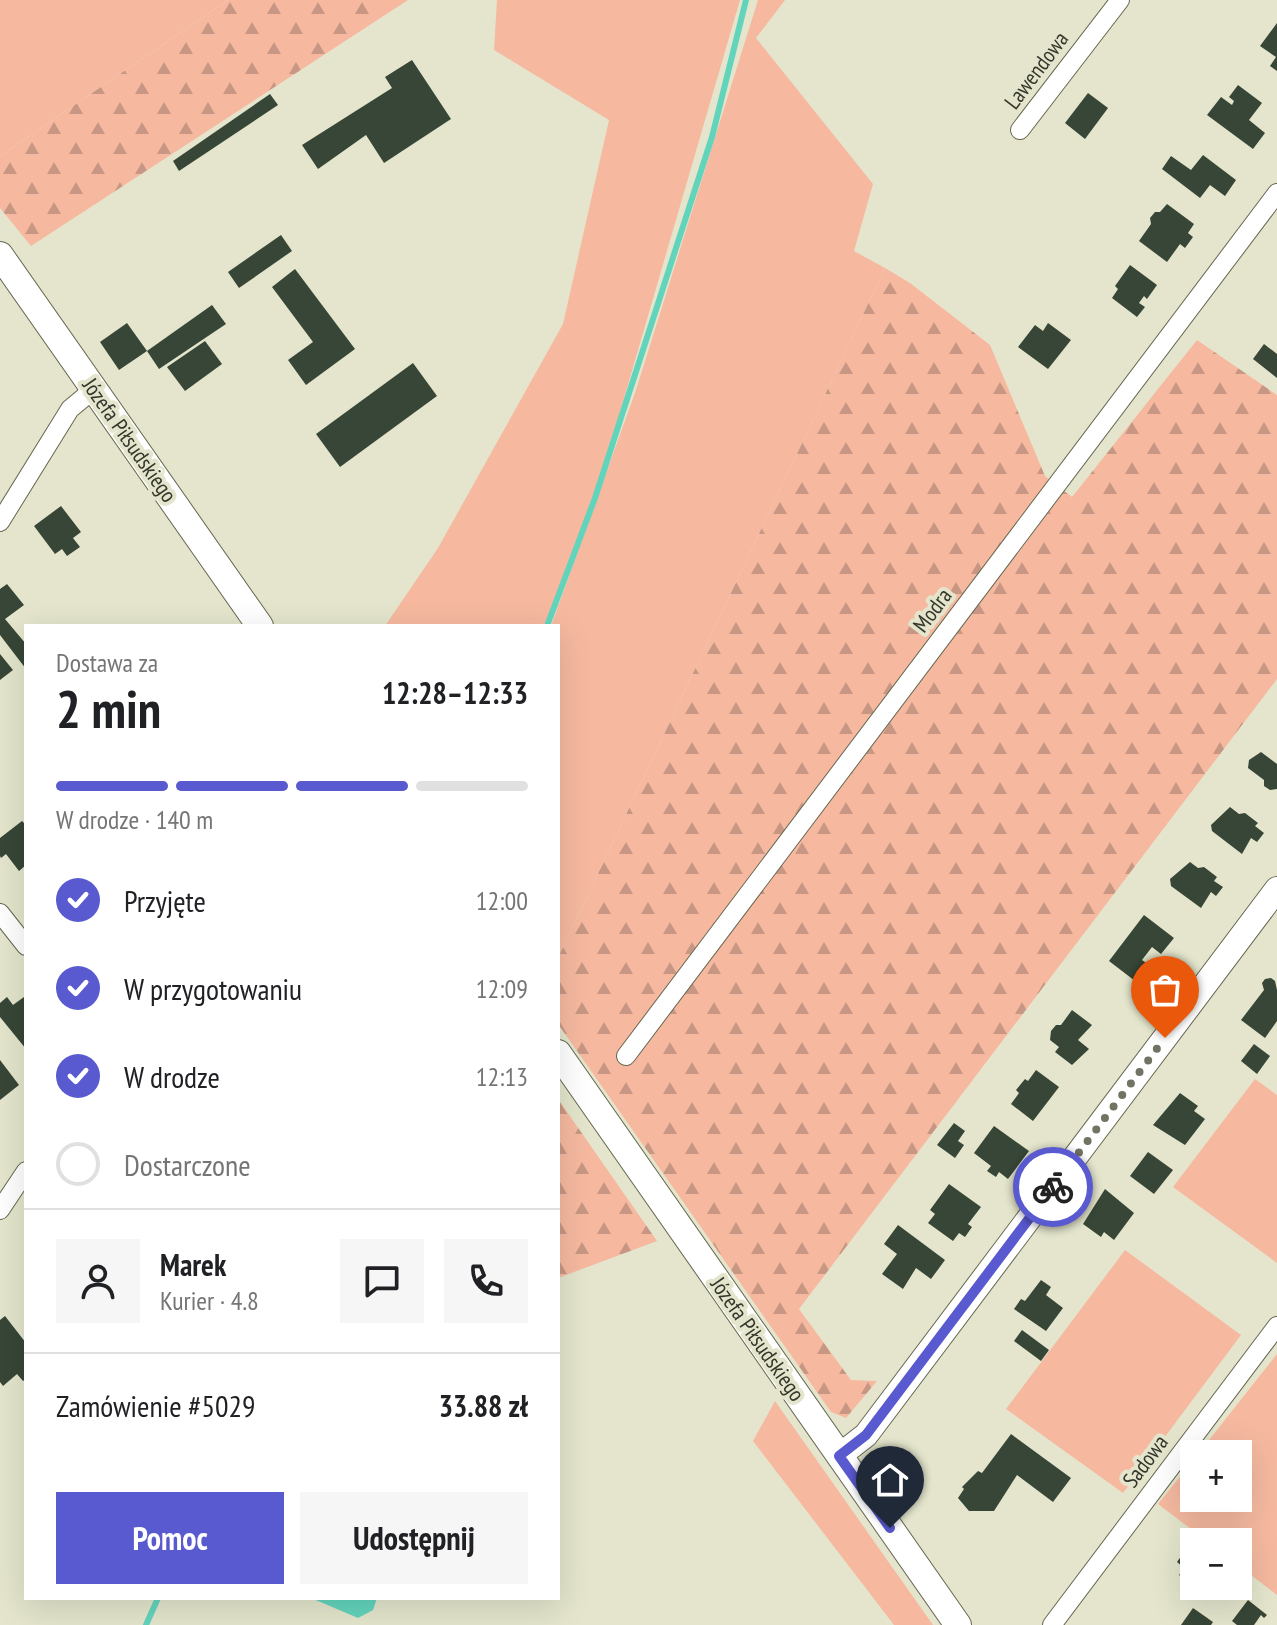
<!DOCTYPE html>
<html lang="pl">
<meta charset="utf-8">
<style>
:root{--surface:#fff;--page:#f6f6f6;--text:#202124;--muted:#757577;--line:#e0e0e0;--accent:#5959d0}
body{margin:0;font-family:"PT Sans Narrow",sans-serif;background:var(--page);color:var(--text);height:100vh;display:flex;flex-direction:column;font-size:30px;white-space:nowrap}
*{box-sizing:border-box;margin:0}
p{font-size:26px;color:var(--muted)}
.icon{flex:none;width:44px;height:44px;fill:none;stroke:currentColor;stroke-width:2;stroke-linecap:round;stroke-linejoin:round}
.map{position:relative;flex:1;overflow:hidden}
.drawer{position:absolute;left:24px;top:624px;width:536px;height:976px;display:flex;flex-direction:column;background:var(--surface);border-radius:0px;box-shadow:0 8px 32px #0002}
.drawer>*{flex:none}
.tools{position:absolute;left:1180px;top:1440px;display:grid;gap:16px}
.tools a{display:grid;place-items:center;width:72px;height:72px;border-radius:0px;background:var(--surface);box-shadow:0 8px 32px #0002;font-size:40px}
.pin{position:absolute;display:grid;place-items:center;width:68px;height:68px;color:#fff;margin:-82px -34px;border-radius:50% 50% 50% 0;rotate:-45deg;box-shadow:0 0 8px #0007}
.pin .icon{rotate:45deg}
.courier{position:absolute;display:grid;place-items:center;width:80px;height:80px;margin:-40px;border:6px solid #5959d0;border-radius:50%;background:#fff;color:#222;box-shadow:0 2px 10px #0007}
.overview em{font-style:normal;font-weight:800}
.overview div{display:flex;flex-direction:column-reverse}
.overview{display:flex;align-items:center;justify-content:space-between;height:136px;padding:0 32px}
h1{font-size:52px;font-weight:800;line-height:60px}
.bar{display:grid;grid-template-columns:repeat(4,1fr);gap:12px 8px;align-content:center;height:96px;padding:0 32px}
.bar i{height:10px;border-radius:6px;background:var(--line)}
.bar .current{background:var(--accent)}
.bar p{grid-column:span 4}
.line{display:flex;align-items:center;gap:20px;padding:0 32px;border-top:2px solid var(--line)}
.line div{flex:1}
.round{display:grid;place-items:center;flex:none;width:84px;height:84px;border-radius:0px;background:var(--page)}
ol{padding:0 32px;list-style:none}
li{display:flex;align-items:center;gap:24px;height:88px}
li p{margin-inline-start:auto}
li .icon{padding:8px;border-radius:50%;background:var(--accent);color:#fff;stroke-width:4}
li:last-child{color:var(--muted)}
li i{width:44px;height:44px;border:4px solid var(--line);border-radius:50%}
.primary-button{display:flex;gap:16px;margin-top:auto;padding:16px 32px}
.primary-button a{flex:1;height:92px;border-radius:0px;background:var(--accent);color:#fff;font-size:32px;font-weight:800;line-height:92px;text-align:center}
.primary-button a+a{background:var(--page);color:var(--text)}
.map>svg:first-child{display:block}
.grass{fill:#f6b9a0}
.forest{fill:url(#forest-firs)}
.water{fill:#63d4bc}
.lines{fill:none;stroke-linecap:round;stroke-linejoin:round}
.stream{stroke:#63d4bc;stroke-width:6}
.building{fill:#374636}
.minor-casing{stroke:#666751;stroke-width:20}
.tertiary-casing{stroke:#666751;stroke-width:26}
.secondary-casing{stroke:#666751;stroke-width:28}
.minor{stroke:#fff;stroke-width:18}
.tertiary{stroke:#fff;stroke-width:24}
.secondary{stroke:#fff;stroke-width:26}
.done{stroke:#727363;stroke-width:8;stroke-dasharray:0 14.4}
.route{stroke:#5959d0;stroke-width:10}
.labels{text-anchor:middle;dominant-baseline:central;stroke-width:8;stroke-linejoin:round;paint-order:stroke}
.street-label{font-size:22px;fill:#34352b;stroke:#e4e5cc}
</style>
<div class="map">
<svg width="1277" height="1625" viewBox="0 0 1277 1625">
<defs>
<pattern id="forest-firs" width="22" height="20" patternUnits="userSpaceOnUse" patternTransform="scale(2)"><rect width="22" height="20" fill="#f6b9a0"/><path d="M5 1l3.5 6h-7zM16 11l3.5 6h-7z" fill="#c89783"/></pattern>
</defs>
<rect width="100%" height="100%" fill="#e4e5cc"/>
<g class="grass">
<path d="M 0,0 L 228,0 L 0,156 Z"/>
<path d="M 497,0 L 740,0 L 595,498 L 544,626 L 385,626 L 438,548 L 563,324 L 609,120 L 494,50 Z"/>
<path d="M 758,0 L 785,0 L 756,38 L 873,184 L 854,251 L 885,268 L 558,958 L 558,626 L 551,626 L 636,390 Z"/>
<path d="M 1255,1079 L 1277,1095 L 1277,1263 L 1173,1187 Z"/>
<path d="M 1125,1250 L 1241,1335 L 1123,1493 L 1006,1409 Z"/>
<path d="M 1277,1354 L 1277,1595 L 1238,1565 L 1238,1542 L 1208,1542 L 1158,1504 L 1194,1459 L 1194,1498 L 1238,1498 L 1238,1454 L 1198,1454 Z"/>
<path d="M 775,1401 L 933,1625 L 894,1625 L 753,1441 Z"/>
</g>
<g class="forest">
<path d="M 228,0 L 408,0 L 31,246 L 0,208 L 0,156 Z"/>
<path d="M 885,268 L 910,283 L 990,345 L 1045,476 L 1072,497 L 1197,340 L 1277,395 L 1277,679 L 799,1309 L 851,1380 L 877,1381 L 846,1418 L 831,1412 L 558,1024 L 558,958 Z"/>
<path d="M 558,1099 L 657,1241 L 558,1278 Z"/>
</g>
<path class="water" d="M 311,1598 L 377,1598 L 373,1610 L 358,1618 Z"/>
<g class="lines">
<g class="stream">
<path d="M 547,626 L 595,498 L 712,137 L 746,0"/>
<path d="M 146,1625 L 158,1598"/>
</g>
</g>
<g class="building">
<path d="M 1277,23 L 1277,71 L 1270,66 L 1276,57 L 1260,46 Z"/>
<path d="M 412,60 L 451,119 L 384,163 L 366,135 L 318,169 L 302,145 L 392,88 L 385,77 Z"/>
<path d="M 1238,85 L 1262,103 L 1249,120 L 1265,133 L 1253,149 L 1207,115 L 1221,97 L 1232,105 L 1234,101 L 1229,97 Z"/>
<path d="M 1088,93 L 1108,108 L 1085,139 L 1065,123 Z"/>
<path d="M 270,94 L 278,105 L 179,171 L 173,161 Z"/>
<path d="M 1203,155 L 1236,180 L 1225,196 L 1210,185 L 1200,198 L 1162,169 L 1171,156 L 1191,170 Z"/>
<path d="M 1167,204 L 1194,224 L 1188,233 L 1193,237 L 1185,248 L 1180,244 L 1167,262 L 1139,241 L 1151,224 L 1150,218 L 1155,212 L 1160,212 Z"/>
<path d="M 281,235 L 292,251 L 239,288 L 228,272 Z"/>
<path d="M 1130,265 L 1157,285 L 1147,299 L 1144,296 L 1139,303 L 1145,307 L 1137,317 L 1112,298 L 1118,289 L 1115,286 Z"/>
<path d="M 295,269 L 355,349 L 306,385 L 288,360 L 313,342 L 272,287 Z"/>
<path d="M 212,305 L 226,324 L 159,369 L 147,351 Z"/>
<path d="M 127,323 L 147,351 L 119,370 L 100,342 Z"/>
<path d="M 1048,323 L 1071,340 L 1048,369 L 1018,347 L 1035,325 L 1043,331 Z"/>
<path d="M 205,341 L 222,364 L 185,391 L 167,367 Z"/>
<path d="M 1264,344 L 1277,354 L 1277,378 L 1253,359 Z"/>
<path d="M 413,363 L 437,396 L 340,467 L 316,434 Z"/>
<path d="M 61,506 L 81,532 L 73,538 L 80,547 L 67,556 L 62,549 L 55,554 L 34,526 Z"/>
<path d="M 7,584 L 24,605 L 5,619 L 26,644 L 26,669 L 0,635 L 0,589 Z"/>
<path d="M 0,654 L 13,670 L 0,680 Z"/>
<path d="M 1261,752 L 1277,764 L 1277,789 L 1270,790 L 1264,786 L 1264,780 L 1248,768 L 1249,760 Z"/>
<path d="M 1230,807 L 1239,814 L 1245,813 L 1258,823 L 1255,826 L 1264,833 L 1257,842 L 1251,838 L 1242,854 L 1212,831 L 1211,825 Z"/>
<path d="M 22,821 L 26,825 L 26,865 L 19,871 L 6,854 L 1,858 L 0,856 L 0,838 Z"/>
<path d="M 1190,862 L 1198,868 L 1204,867 L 1217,877 L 1214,881 L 1223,887 L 1216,896 L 1211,892 L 1201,908 L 1171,886 L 1170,879 Z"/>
<path d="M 1144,915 L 1174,938 L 1161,954 L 1152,947 L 1142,960 L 1152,967 L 1139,984 L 1109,961 Z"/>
<path d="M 1271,978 L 1275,981 L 1277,990 L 1277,1021 L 1265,1038 L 1241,1020 L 1264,990 L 1262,983 L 1265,979 Z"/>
<path d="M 7,997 L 13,1005 L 24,997 L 26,1000 L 26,1049 L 0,1017 L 0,1003 Z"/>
<path d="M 1072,1010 L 1092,1025 L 1078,1040 L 1089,1049 L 1072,1065 L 1055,1052 L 1059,1047 L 1050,1040 L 1051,1031 L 1056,1025 L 1061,1025 Z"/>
<path d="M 1254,1044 L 1270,1056 L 1257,1074 L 1241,1061 Z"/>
<path d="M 0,1060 L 19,1085 L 0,1100 Z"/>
<path d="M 1036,1070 L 1059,1087 L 1033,1121 L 1011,1104 L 1019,1093 L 1016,1090 L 1025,1079 L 1028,1081 Z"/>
<path d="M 1180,1093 L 1198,1106 L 1194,1111 L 1205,1119 L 1185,1145 L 1153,1125 Z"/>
<path d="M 954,1123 L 965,1131 L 958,1141 L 964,1145 L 955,1158 L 937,1145 Z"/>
<path d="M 994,1126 L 1029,1151 L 1008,1179 L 999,1172 L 996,1177 L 987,1171 L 991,1166 L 974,1153 Z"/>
<path d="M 1148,1152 L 1173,1170 L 1154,1194 L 1130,1176 Z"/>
<path d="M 949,1184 L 981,1207 L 968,1224 L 972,1227 L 965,1237 L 959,1233 L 953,1241 L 928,1223 L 935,1214 L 930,1210 Z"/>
<path d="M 1105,1189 L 1134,1213 L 1114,1240 L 1104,1232 L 1101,1237 L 1083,1224 Z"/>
<path d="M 898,1225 L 945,1260 L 931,1279 L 916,1268 L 903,1289 L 882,1274 L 897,1254 L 884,1244 Z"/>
<path d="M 1041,1280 L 1051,1287 L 1046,1295 L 1063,1308 L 1046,1331 L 1014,1309 L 1021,1299 L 1025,1301 Z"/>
<path d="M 5,1316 L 26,1343 L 26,1379 L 23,1381 L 17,1374 L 3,1386 L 0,1382 L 0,1320 Z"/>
<path d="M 1022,1330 L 1049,1350 L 1041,1361 L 1014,1341 Z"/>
<path d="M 1011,1434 L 1071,1478 L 1053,1502 L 1017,1475 L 994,1511 L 969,1511 L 958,1498 L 964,1489 L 962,1487 L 978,1471 L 982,1473 Z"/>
<path d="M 1189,1545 L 1194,1549 L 1194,1586 L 1179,1575 L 1184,1568 L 1177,1562 Z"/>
<path d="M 1248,1600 L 1267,1615 L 1264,1618 L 1261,1615 L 1254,1625 L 1237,1625 L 1232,1621 Z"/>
<path d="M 1193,1608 L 1213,1622 L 1211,1625 L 1181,1625 Z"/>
</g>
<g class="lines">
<defs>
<g id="minor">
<path d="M 1020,130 L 1120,0"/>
<path d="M 0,522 L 70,409 L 94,389"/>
<path d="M 0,913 L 26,946"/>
<path d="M 626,1056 L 1277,193"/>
<path d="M 0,1210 L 26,1171"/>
<path d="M 1052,1625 L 1277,1326"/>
</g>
<path id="tertiary" d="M 839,1456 L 866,1435 L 1277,889"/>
<g id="secondary">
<path d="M 0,255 L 260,626"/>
<path d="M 558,1053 L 958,1625"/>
</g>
</defs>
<use href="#minor" class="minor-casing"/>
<use href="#tertiary" class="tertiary-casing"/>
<use href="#secondary" class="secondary-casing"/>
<use href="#minor" class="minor"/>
<use href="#tertiary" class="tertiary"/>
<use href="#secondary" class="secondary"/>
</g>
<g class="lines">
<path class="done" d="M 1053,1187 L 1165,1038"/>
<path class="route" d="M 890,1528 L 839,1456 L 866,1435 L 1053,1187"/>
</g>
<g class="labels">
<g class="street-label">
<text transform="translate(1036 70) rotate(-53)">Lawendowa</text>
<text transform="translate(130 440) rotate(55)">Józefa Piłsudskiego</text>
<text transform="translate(932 610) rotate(-53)">Modra</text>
<text transform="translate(758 1339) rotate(55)">Józefa Piłsudskiego</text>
<text transform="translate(1145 1461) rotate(-53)">Sadowa</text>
</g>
</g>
</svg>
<div class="tools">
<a>+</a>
<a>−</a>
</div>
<div class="pin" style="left:1165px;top:1038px;background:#ea580c"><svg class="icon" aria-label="bag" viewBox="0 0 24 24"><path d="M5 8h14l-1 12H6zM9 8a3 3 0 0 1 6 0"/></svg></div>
<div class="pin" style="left:890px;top:1528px;background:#1f2937"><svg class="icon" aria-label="home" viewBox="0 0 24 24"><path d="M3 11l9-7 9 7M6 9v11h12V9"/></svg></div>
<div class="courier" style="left:1053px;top:1187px"><svg class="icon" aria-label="bike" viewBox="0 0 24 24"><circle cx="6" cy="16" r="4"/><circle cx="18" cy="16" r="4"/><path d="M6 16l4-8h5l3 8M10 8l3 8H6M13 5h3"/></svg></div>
<section class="drawer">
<div class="overview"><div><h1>2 min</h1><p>Dostawa za</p></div><em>12:28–12:33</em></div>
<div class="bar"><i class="current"></i><i class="current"></i><i class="current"></i><i></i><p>W drodze · 140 m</p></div>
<ol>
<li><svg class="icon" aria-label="check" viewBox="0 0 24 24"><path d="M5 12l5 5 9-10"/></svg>Przyjęte<p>12:00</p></li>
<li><svg class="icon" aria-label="check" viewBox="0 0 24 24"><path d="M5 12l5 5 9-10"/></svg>W przygotowaniu<p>12:09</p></li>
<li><svg class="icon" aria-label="check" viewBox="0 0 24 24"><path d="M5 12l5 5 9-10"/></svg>W drodze<p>12:13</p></li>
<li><i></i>Dostarczone</li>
</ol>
<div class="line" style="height:144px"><a class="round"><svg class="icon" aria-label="person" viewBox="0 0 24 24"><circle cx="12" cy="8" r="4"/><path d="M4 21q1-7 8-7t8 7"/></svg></a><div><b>Marek</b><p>Kurier · 4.8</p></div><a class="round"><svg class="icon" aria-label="chat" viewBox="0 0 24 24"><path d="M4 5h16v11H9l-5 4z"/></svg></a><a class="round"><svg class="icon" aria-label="phone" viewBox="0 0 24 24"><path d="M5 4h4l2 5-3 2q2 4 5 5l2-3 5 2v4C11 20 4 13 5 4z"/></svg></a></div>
<div class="line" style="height:104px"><div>Zamówienie #5029</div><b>33.88 zł</b></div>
<div class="primary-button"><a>Pomoc</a><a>Udostępnij</a></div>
</section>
</div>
